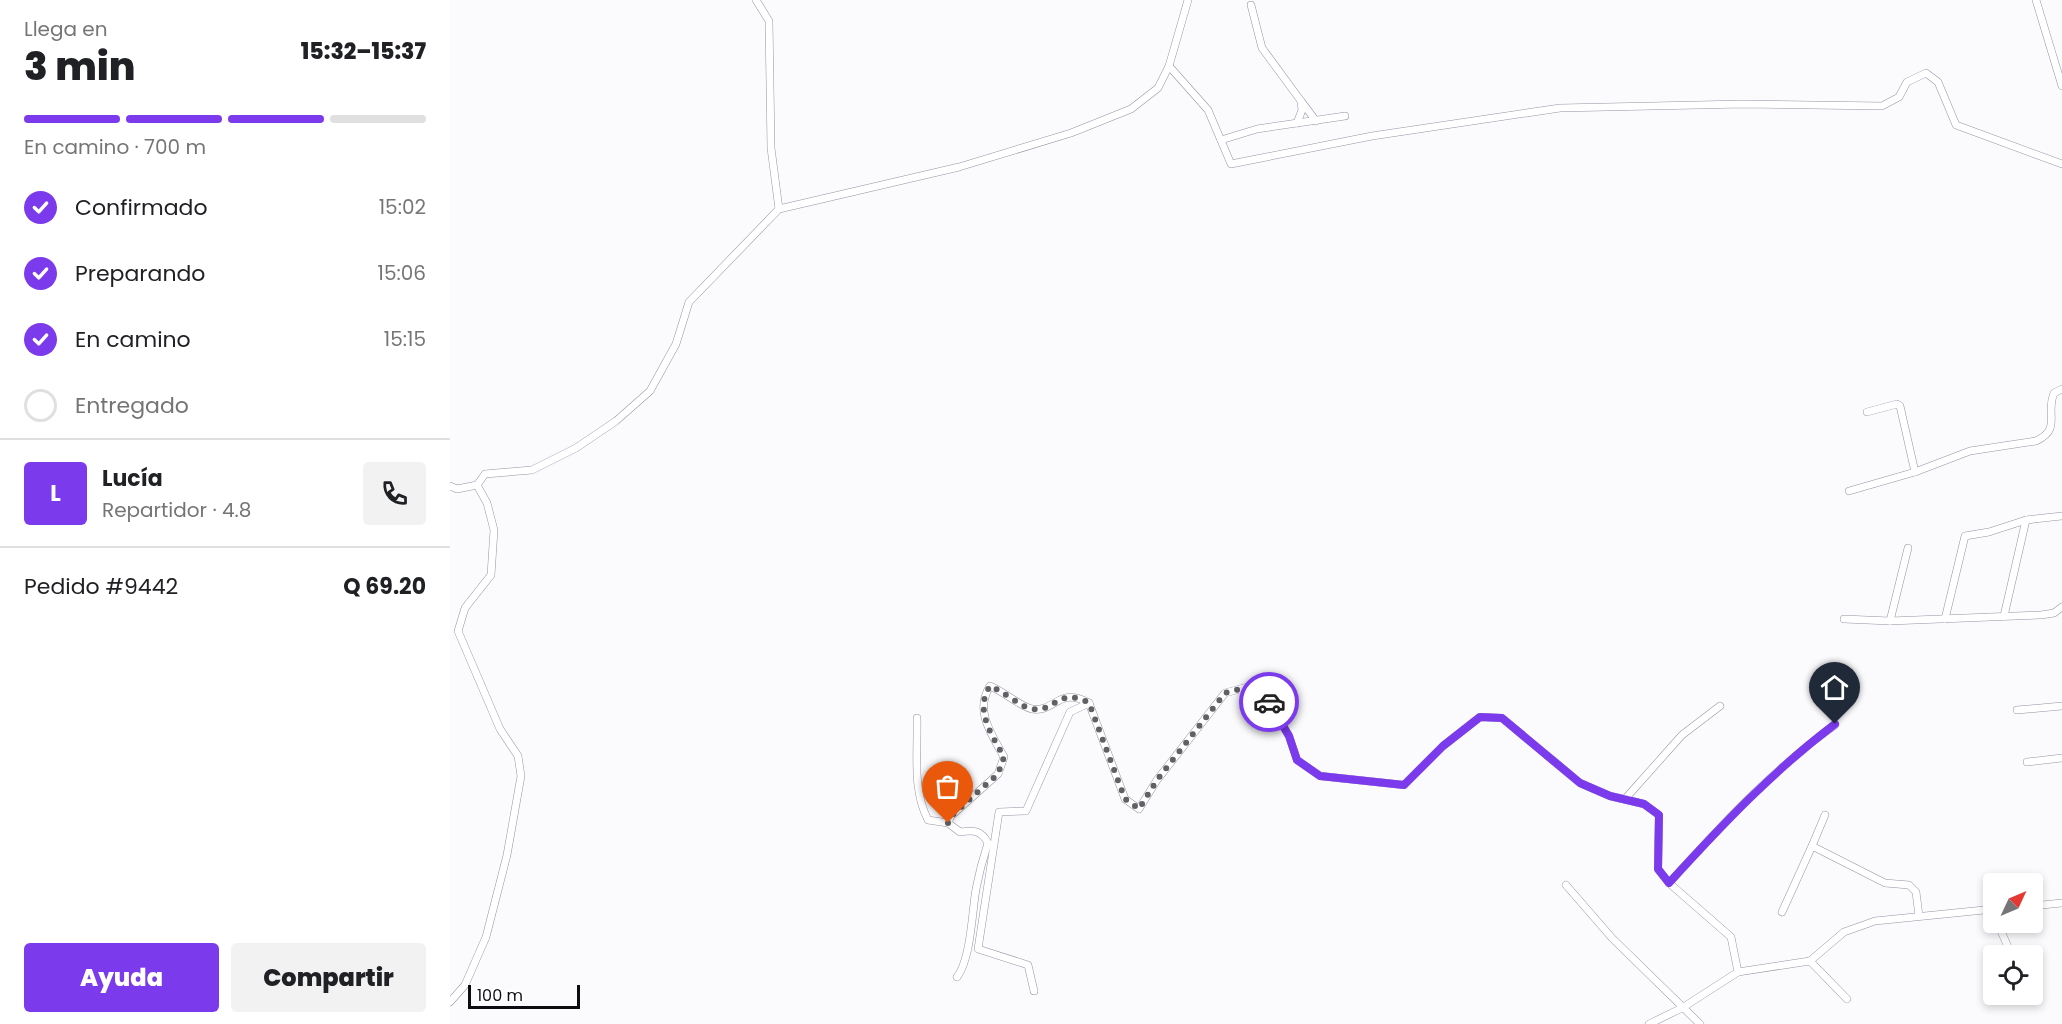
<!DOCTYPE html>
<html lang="es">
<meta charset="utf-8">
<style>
:root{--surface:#fff;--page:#f2f2f2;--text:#202124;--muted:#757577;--line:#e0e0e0;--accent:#7c3aed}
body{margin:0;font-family:Poppins,sans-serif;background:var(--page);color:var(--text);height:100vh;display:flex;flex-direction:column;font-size:22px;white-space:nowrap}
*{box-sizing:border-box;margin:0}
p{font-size:20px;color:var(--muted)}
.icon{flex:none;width:33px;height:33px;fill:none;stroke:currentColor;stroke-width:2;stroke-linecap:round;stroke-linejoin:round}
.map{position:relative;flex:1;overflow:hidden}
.details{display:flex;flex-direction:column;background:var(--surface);width:450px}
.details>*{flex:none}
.needle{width:39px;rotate:46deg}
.fabs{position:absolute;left:1533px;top:873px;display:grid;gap:12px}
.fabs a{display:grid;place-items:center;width:60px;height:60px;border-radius:6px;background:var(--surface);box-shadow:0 3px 9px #0003;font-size:30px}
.scale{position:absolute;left:18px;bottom:15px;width:112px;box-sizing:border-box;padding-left:6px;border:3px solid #0e0c11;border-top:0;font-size:16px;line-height:21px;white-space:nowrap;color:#0e0c11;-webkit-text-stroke:4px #fff;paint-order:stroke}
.pin{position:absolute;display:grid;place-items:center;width:51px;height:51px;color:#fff;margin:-62px -26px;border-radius:50% 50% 50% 0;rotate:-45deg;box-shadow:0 0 6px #0007}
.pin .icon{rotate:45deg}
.courier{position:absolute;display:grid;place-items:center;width:60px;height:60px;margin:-30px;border:4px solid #7c3aed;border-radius:50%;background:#fff;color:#222;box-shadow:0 2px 8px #0007}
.summary em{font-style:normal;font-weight:800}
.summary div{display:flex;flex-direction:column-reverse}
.summary{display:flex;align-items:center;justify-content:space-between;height:102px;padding:0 24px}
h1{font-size:39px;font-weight:800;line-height:45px}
.bar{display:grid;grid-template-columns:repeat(4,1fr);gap:9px 6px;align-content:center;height:72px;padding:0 24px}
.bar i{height:8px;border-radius:4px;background:var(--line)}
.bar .on{background:var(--accent)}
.bar p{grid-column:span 4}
.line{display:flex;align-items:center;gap:15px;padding:0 24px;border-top:2px solid var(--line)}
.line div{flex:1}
.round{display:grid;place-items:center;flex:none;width:63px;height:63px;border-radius:6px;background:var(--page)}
ol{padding:0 24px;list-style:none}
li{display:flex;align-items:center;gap:18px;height:66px}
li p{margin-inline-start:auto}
li .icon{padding:6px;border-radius:50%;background:var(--accent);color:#fff;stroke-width:4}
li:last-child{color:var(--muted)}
li i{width:33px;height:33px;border:3px solid var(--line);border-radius:50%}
.button{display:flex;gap:12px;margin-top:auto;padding:12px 24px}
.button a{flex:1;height:69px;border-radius:6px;background:var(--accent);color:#fff;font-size:24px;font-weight:800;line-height:69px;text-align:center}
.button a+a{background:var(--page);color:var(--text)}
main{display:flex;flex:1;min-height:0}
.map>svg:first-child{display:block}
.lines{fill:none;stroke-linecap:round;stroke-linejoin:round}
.street-casing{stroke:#9693a1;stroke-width:8}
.street{stroke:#fff;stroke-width:7}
.done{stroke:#616064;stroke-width:6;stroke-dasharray:0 10.8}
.route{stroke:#7c3aed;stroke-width:8}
</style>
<main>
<section class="details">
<div class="summary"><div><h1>3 min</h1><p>Llega en</p></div><em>15:32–15:37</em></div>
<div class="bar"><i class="on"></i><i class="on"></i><i class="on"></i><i></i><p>En camino · 700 m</p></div>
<ol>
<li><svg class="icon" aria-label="check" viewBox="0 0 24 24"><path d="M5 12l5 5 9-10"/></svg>Confirmado<p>15:02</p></li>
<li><svg class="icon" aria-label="check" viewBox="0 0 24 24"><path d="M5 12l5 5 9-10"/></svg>Preparando<p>15:06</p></li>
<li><svg class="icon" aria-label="check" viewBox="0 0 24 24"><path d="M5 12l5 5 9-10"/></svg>En camino<p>15:15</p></li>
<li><i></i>Entregado</li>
</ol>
<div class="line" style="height:108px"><b class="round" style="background:var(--accent);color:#fff">L</b><div><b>Lucía</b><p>Repartidor · 4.8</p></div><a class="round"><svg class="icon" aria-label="phone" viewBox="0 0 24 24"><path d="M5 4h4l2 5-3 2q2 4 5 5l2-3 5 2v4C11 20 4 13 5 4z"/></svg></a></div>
<div class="line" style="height:78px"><div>Pedido #9442</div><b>Q 69.20</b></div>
<div class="button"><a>Ayuda</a><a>Compartir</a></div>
</section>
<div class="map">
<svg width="1612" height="1024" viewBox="0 0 1612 1024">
<rect width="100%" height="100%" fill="#fbfbfe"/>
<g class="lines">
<defs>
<g id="street">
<path d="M 306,0 L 319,21 L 321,148 L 329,209"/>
<path d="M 1586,0 L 1612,86"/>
<path d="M 801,5 L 812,48 L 851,101 L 852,110 L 847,123"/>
<path d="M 719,66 L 758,110 L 781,164 L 922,136 L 1110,108 L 1293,104 L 1432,106 L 1449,97 L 1457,82 L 1476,73 L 1488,82 L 1506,125 L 1612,164"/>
<path d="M 851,101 L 866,121"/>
<path d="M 771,140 L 807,129 L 895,116"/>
<path d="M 1417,412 L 1447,404 L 1450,406 L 1465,472"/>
<path d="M 0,486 L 7,489 L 27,485 L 35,474 L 82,470 L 126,448 L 166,421 L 200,391 L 226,344 L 239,302 L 329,209 L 509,167 L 621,133 L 681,109 L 708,88 L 719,66 L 738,0"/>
<path d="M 1399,491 L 1465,472 L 1520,451 L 1586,441 C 1612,429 1595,414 1604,393 L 1612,389"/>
<path d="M 1554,616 L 1576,520"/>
<path d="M 1394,619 L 1440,621 L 1591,615 L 1604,613 L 1612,607"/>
<path d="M 1495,619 L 1515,536 L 1539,532 L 1576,520 L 1612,516"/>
<path d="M 1440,621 L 1458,548"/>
<path d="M 1567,710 L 1612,706"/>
<path d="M 467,718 C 468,752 462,789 478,820 L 498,823"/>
<path d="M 1577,762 L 1612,758"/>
<path d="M 1175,799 L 1232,735 L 1270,706"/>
<path d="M 1375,815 L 1362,846 L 1435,883 L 1459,885 L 1466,892 L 1469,916"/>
<path d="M 1219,883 C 1271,826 1322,770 1385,725"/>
<path d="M 1116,885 L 1162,938 L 1250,1024"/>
<path d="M 1582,906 L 1612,903"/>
<path d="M 1332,912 L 1362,846"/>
<path d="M 1547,922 L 1562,956"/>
<path d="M 1360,961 L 1397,999"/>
<path d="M 507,977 C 521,959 522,912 526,889 C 529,873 533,858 538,843 C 531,830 524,830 510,832 L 498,823 L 501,816 L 548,774 L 554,757 C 542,735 524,711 540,686 C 553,691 571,707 582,709 C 605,713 608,686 639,703"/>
<path d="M 584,991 L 578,965 L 528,949 L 549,812 L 576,811 L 620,712 L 639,703 L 675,799 L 689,809 L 707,780 L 775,693 L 801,686 L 813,692 L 839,736 L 847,760 L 870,776 L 954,785 L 993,746 L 1030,717 L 1052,718 L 1130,783 L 1160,796 L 1194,804 L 1209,815 L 1208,869 L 1219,883 L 1281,937 L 1288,972"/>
<path d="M 0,1002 L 15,985 L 36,937 L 57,855 L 71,776 L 68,756 L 50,729 L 8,631 L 15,608 L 41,575 L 44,530 L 37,503 L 27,485"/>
<path d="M 1199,1024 L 1232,1008 L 1288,972 L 1360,961 L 1394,932 L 1425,921 L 1544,909"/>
</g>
</defs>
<use href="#street" class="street-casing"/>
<use href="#street" class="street"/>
</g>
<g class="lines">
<path class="done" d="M 498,823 L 501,816 L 548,774 L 554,757 C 542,735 524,710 540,686 C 553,691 571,707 582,709 C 605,713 608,686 639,703 L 675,799 L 689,809 L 707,780 L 775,693 L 801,686 L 813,692 L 819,702"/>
<path class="route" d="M 819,702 L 839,736 L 847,760 L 870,776 L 954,785 L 993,746 L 1030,717 L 1052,718 L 1130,783 L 1160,796 L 1194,804 L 1209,815 L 1208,869 L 1219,883 C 1271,826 1323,771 1385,724"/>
</g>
</svg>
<div class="fabs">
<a><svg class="needle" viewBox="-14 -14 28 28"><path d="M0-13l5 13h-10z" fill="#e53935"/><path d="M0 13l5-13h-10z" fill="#757577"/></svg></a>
<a><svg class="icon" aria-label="locate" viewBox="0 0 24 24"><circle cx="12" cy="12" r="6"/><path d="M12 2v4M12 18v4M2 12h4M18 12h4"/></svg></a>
</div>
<div class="scale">100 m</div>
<div class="pin" style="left:498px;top:823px;background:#ea580c"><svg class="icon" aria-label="bag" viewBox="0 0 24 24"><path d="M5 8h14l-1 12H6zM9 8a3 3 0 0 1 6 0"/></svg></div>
<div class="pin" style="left:1385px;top:724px;background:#1f2937"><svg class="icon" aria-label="home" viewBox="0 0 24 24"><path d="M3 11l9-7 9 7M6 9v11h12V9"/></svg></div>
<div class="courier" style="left:819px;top:702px"><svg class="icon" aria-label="car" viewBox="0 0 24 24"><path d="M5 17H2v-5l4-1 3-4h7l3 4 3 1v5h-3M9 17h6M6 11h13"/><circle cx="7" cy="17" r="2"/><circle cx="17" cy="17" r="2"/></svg></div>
</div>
</main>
